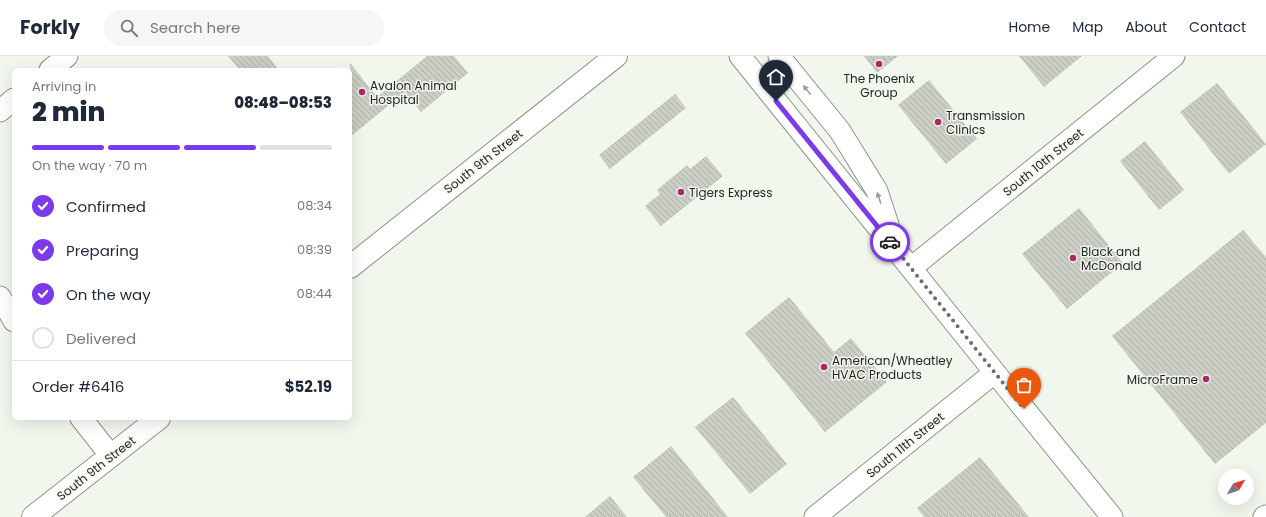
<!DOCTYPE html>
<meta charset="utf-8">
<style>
:root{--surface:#fff;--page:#f6f6f7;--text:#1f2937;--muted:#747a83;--line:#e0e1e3;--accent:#7c3aed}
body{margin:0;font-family:Poppins,sans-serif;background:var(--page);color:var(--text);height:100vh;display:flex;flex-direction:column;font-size:15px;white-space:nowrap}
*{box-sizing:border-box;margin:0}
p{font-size:13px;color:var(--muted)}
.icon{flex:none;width:22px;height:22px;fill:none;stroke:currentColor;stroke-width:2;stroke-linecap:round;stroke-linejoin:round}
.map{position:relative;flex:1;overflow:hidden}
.sheet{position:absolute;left:12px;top:12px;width:340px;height:352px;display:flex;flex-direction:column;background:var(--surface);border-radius:6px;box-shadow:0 4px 16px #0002}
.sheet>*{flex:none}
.needle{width:26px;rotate:51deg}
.controls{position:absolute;left:1218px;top:413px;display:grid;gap:8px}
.controls a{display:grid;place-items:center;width:36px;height:36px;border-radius:50%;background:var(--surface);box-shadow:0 4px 16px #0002;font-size:20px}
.pin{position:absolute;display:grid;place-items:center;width:34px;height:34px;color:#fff;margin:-41px -17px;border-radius:50% 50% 50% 0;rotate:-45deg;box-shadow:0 0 4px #0007}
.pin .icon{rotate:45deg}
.courier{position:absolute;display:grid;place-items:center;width:40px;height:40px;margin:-20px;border:3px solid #7c3aed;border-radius:50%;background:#fff;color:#222;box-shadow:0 1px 5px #0007}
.summary em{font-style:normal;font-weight:800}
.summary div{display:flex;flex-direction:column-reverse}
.summary{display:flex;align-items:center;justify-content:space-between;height:68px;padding:0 20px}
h1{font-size:26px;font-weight:800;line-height:30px}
.bar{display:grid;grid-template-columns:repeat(4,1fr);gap:6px 4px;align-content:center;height:48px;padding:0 20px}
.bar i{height:5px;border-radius:3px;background:var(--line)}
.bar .on{background:var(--accent)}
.bar p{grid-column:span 4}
.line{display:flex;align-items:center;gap:10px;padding:0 20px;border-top:1px solid var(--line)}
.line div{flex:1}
ol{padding:0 20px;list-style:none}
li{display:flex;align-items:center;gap:12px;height:44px}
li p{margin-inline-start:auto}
li .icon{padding:4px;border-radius:50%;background:var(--accent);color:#fff;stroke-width:4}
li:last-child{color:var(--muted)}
li i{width:22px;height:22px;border:2px solid var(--line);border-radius:50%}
header{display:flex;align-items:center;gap:24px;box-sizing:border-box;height:56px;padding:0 20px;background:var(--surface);border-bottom:1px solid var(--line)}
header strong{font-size:19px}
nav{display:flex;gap:22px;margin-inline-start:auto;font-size:14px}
.search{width:280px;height:36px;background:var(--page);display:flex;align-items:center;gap:10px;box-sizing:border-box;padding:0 14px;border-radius:22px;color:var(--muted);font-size:15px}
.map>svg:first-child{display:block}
.building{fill:url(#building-back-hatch)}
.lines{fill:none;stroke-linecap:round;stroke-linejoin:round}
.minor-casing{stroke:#90948b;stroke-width:23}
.major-casing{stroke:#90948b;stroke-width:24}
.minor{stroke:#fff;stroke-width:21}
.major{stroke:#fff;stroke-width:22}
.oneway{fill:#9c9d9c}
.done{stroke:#6c6f6a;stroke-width:4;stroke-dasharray:0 7.2}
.route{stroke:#7c3aed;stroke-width:5}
.poi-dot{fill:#b02768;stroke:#f2f7ee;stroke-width:1.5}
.labels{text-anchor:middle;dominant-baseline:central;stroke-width:3;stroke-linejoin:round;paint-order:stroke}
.poi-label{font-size:12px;fill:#242623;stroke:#f2f7ee;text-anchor:start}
.street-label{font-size:12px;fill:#242623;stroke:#f2f7ee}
</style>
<header>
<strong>Forkly</strong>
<div class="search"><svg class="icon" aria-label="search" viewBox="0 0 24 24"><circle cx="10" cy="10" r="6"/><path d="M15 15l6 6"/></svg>Search here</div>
<nav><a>Home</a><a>Map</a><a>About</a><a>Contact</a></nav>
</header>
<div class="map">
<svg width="1266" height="461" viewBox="0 0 1266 461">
<defs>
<pattern id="building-back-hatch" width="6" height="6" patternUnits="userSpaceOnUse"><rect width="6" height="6" fill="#cacec5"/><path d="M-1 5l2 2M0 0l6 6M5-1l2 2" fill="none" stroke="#adb1a9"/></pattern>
</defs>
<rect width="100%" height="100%" fill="#f2f7ee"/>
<g class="building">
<path d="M 228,0 L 268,0 L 279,14 L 240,14 Z"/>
<path d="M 427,0 L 454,0 L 468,17 L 421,56 L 405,36 L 350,81 L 350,7 L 377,41 Z"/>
<path d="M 864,0 L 898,0 L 877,17 Z"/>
<path d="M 1019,0 L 1082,0 L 1044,31 Z"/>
<path d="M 929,24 L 977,83 L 946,108 L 898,49 Z"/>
<path d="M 1217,27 L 1266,88 L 1229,118 L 1180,56 Z"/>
<path d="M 675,38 L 686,52 L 610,113 L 599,99 Z"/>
<path d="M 1145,85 L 1184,134 L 1159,154 L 1120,105 Z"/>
<path d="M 706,100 L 723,120 L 661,170 L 645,150 L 660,138 L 657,134 L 687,109 L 690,113 Z"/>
<path d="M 1079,152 L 1123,207 L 1067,253 L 1022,198 Z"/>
<path d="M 1243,174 L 1266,201 L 1266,367 L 1215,408 L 1112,280 Z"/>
<path d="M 789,241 L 834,296 L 851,282 L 887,326 L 825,376 L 745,277 Z"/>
<path d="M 733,341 L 787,408 L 750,438 L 695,371 Z"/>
<path d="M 671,390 L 728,461 L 666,461 L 633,421 Z"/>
<path d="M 980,401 L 1029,461 L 924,461 L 917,452 Z"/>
<path d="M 610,440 L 627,461 L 585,461 Z"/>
</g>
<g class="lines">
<defs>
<g id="minor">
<path d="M 740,0 C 864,153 987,308 1112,461"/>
<path d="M 779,0 L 840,75 L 877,135 L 892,181"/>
<path d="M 50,14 L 67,0"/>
<path d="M 0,55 L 14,43"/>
<path d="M 911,212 L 1174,0"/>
<path d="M 0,241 L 14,265"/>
<path d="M 81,362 L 111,400"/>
<path d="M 815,461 L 994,317"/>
<path d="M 1264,461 L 1266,460"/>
</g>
<g id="major">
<path d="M 350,211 L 616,0"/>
<path d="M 33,461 L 159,362"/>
</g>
</defs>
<use href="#minor" class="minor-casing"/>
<use href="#major" class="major-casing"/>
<use href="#minor" class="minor"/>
<use href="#major" class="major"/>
</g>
<defs><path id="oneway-solid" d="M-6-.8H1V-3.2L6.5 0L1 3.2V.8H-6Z"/></defs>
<g class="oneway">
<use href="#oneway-solid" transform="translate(807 34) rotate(-129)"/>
<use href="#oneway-solid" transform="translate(879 142) rotate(-109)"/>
</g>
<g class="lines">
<path class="done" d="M 890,186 L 1024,353"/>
<path class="route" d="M 776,45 L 890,186"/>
</g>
<g class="poi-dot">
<circle cx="879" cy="8" r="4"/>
<circle cx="362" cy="36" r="4"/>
<circle cx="938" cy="66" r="4"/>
<circle cx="681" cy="136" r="4"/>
<circle cx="1073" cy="202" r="4"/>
<circle cx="824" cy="311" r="4"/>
<circle cx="1206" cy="323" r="4"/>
</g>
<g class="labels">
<g class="poi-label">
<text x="879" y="22" text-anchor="middle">The Phoenix<tspan x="879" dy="14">Group</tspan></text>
<text x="370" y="29">Avalon Animal<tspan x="370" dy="14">Hospital</tspan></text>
<text x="946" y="59">Transmission<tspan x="946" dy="14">Clinics</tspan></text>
<text x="689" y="136">Tigers Express</text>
<text x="1081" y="195">Black and<tspan x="1081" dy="14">McDonald</tspan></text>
<text x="832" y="304">American/Wheatley<tspan x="832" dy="14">HVAC Products</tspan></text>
<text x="1198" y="323" text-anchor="end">MicroFrame</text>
</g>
<g class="street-label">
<text transform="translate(483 105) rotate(-38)">South 9th Street</text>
<text transform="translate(1043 106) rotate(-39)">South 10th Street</text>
<text transform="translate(905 389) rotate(-39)">South 11th Street</text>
<text transform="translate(96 412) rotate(-38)">South 9th Street</text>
</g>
</g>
</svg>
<div class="controls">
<a><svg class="needle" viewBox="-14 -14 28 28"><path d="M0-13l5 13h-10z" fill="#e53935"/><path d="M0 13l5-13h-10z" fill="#747a83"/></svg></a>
</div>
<div class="pin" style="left:1024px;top:353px;background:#ea580c"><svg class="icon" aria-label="bag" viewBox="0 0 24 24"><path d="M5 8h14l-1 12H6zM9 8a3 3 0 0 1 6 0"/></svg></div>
<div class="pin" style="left:776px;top:45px;background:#1f2937"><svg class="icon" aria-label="home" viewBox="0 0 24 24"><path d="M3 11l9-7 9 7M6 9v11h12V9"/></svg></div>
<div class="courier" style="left:890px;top:186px"><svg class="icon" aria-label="car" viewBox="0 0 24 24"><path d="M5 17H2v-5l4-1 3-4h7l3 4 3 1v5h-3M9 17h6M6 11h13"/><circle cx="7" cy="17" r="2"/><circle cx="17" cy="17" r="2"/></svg></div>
<section class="sheet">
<div class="summary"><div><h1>2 min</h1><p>Arriving in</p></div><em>08:48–08:53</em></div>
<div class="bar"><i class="on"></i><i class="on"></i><i class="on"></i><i></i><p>On the way · 70 m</p></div>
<ol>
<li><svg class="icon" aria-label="check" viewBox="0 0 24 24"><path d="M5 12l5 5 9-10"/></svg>Confirmed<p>08:34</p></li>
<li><svg class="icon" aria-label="check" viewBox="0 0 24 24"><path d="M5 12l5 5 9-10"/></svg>Preparing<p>08:39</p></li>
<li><svg class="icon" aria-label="check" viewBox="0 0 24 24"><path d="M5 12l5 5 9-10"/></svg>On the way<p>08:44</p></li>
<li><i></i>Delivered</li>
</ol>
<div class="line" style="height:52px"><div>Order #6416</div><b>$52.19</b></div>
</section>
</div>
